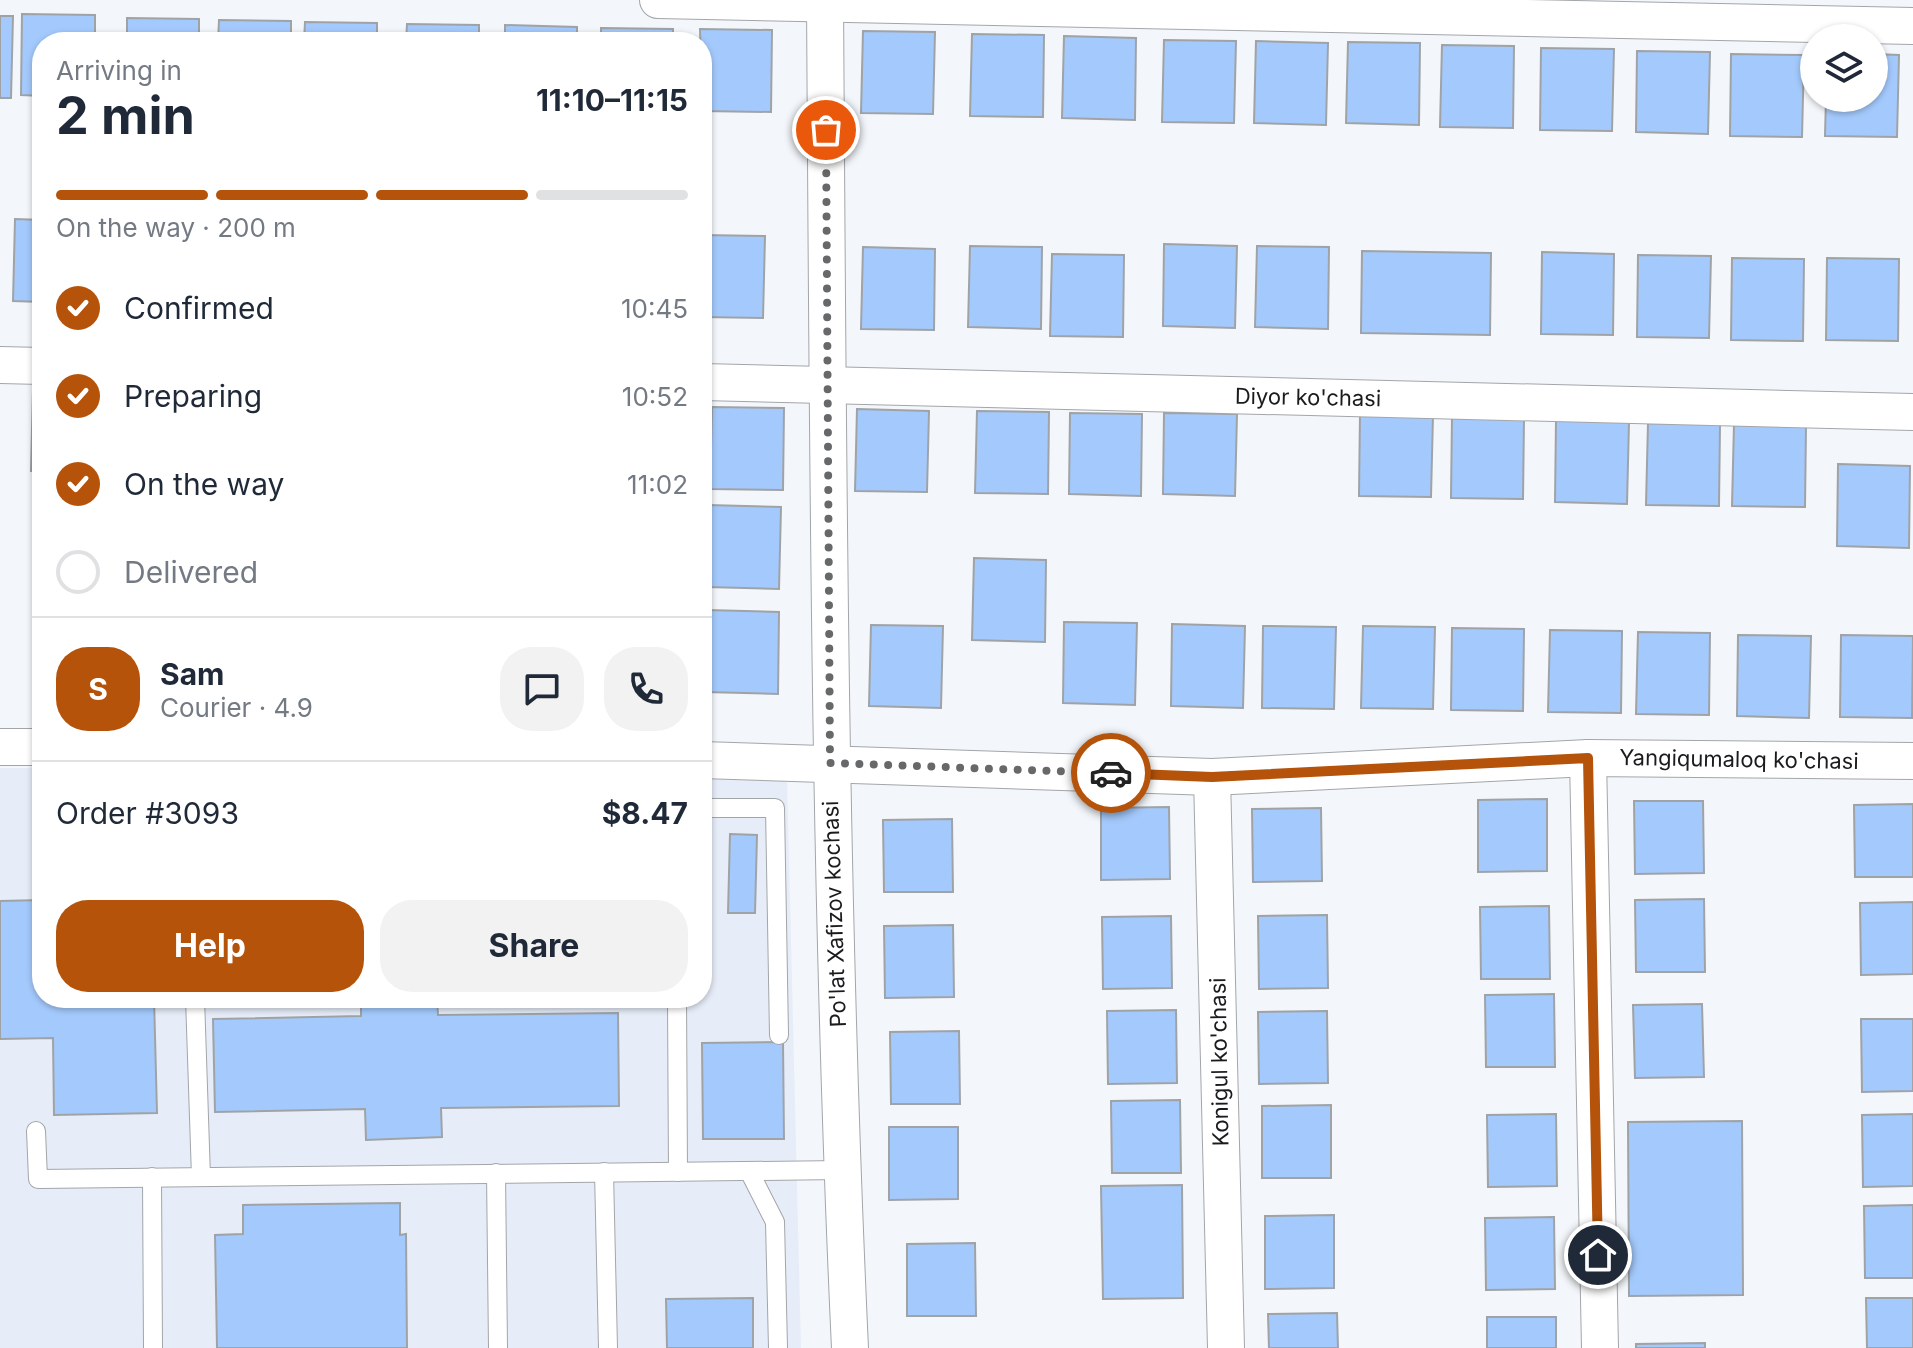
<!DOCTYPE html>
<meta charset="utf-8">
<style>
:root{--surface:#fff;--page:#f2f2f3;--text:#1f2937;--muted:#747a83;--line:#e0e1e3;--accent:#b45309}
body{margin:0;font-family:Inter,sans-serif;background:var(--page);color:var(--text);height:100vh;display:flex;flex-direction:column;font-size:30px;white-space:nowrap}
*{box-sizing:border-box;margin:0}
p{font-size:26px;color:var(--muted)}
.icon{flex:none;width:44px;height:44px;fill:none;stroke:currentColor;stroke-width:2;stroke-linecap:round;stroke-linejoin:round}
.map{position:relative;flex:1;overflow:hidden}
.drawer{position:absolute;left:32px;top:32px;width:680px;height:976px;display:flex;flex-direction:column;background:var(--surface);border-radius:32px;box-shadow:0 2px 6px #0004}
.drawer>*{flex:none}
.tools{position:absolute;left:1800px;top:24px;display:grid;gap:16px}
.tools a{display:grid;place-items:center;width:88px;height:88px;border-radius:50%;background:var(--surface);box-shadow:0 2px 6px #0004;font-size:40px}
.pin{position:absolute;display:grid;place-items:center;width:68px;height:68px;color:#fff;margin:-34px;border:4px solid #fff;border-radius:50%;box-shadow:0 2px 8px #0007}
.courier{position:absolute;display:grid;place-items:center;width:80px;height:80px;margin:-40px;border:6px solid #b45309;border-radius:50%;background:#fff;color:#222;box-shadow:0 2px 10px #0007}
.head em{font-style:normal;font-weight:700}
.head div{display:flex;flex-direction:column-reverse}
.head{display:flex;align-items:center;justify-content:space-between;height:136px;padding:0 24px}
h1{font-size:52px;font-weight:700;line-height:60px}
.bar{display:grid;grid-template-columns:repeat(4,1fr);gap:12px 8px;align-content:center;height:96px;padding:0 24px}
.bar i{height:10px;border-radius:6px;background:var(--line)}
.bar .selected{background:var(--accent)}
.bar p{grid-column:span 4}
.line{display:flex;align-items:center;gap:20px;padding:0 24px;border-top:2px solid var(--line)}
.line div{flex:1}
.round{display:grid;place-items:center;flex:none;width:84px;height:84px;border-radius:32px;background:var(--page)}
ol{padding:0 24px;list-style:none}
li{display:flex;align-items:center;gap:24px;height:88px}
li p{margin-inline-start:auto}
li .icon{padding:8px;border-radius:50%;background:var(--accent);color:#fff;stroke-width:4}
li:last-child{color:var(--muted)}
li i{width:44px;height:44px;border:4px solid var(--line);border-radius:50%}
.button{display:flex;gap:16px;margin-top:auto;padding:16px 24px}
.button a{flex:1;height:92px;border-radius:32px;background:var(--accent);color:#fff;font-size:32px;font-weight:700;line-height:92px;text-align:center}
.button a+a{background:var(--page);color:var(--text)}
.map>svg:first-child{display:block}
.built{fill:#e6edf8}
.building{fill:#a4cafd;stroke:#a0a3a6;stroke-width:2}
.lines{fill:none;stroke-linecap:round;stroke-linejoin:round}
.service-casing{stroke:#a3a6a9;stroke-width:20}
.minor-casing{stroke:#a3a6a9;stroke-width:38}
.service{stroke:#fff;stroke-width:18}
.minor{stroke:#fff;stroke-width:36}
.done{stroke:#66686a;stroke-width:8;stroke-dasharray:0 14.4}
.route{stroke:#b45309;stroke-width:10}
.labels{text-anchor:middle;dominant-baseline:central;stroke-width:6;stroke-linejoin:round;paint-order:stroke}
.street-label{font-size:22px;fill:#1a1b1d;stroke:#fff}
</style>
<div class="map">
<svg width="1913" height="1348" viewBox="0 0 1913 1348">
<rect width="100%" height="100%" fill="#f3f6fa"/>
<path class="built" d="M 0,768 L 42,768 L 42,998 L 702,998 L 702,779 L 787,780 L 801,1348 L 0,1348 Z"/>
<g class="building">
<path d="M 22,14 L 95,15 L 95,42 L 42,42 L 42,96 L 21,95 Z"/>
<path d="M 0,16 L 13,16 L 11,98 L 0,98 Z"/>
<path d="M 127,18 L 199,19 L 199,42 L 127,42 Z"/>
<path d="M 219,20 L 291,21 L 291,42 L 218,42 Z"/>
<path d="M 305,22 L 377,23 L 377,42 L 304,42 Z"/>
<path d="M 407,24 L 479,25 L 479,42 L 406,42 Z"/>
<path d="M 505,25 L 577,27 L 577,42 L 505,42 Z"/>
<path d="M 601,28 L 673,29 L 673,42 L 601,42 Z"/>
<path d="M 700,29 L 772,30 L 771,112 L 702,111 Z"/>
<path d="M 863,31 L 935,32 L 933,114 L 861,113 Z"/>
<path d="M 972,34 L 1044,35 L 1043,117 L 970,116 Z"/>
<path d="M 1064,36 L 1136,38 L 1135,120 L 1062,118 Z"/>
<path d="M 1164,40 L 1236,41 L 1234,123 L 1162,122 Z"/>
<path d="M 1256,41 L 1328,43 L 1326,125 L 1254,123 Z"/>
<path d="M 1348,42 L 1420,43 L 1419,125 L 1346,123 Z"/>
<path d="M 1442,45 L 1514,46 L 1513,128 L 1440,127 Z"/>
<path d="M 1541,48 L 1614,49 L 1612,131 L 1540,130 Z"/>
<path d="M 1637,51 L 1710,52 L 1708,134 L 1636,132 Z"/>
<path d="M 1731,54 L 1804,55 L 1802,137 L 1730,136 Z"/>
<path d="M 1874,54 L 1899,55 L 1897,137 L 1825,136 L 1826,98 L 1874,98 Z"/>
<path d="M 15,219 L 42,220 L 42,302 L 13,301 Z"/>
<path d="M 702,235 L 765,236 L 763,318 L 702,317 Z"/>
<path d="M 1164,244 L 1237,246 L 1235,328 L 1163,326 Z"/>
<path d="M 970,246 L 1042,247 L 1041,329 L 968,327 Z"/>
<path d="M 1257,246 L 1329,247 L 1328,329 L 1255,327 Z"/>
<path d="M 863,247 L 935,249 L 934,330 L 861,329 Z"/>
<path d="M 1362,251 L 1491,253 L 1490,335 L 1361,333 Z"/>
<path d="M 1542,252 L 1614,254 L 1613,335 L 1541,334 Z"/>
<path d="M 1052,254 L 1124,255 L 1123,337 L 1050,336 Z"/>
<path d="M 1638,255 L 1711,256 L 1709,338 L 1637,337 Z"/>
<path d="M 1732,258 L 1804,259 L 1803,341 L 1731,340 Z"/>
<path d="M 1827,258 L 1899,259 L 1898,341 L 1826,340 Z"/>
<path d="M 33,389 L 42,389 L 42,471 L 31,471 Z"/>
<path d="M 712,407 L 784,408 L 783,490 L 710,489 Z"/>
<path d="M 857,409 L 929,411 L 927,492 L 855,491 Z"/>
<path d="M 977,411 L 1049,412 L 1048,494 L 975,493 Z"/>
<path d="M 1070,413 L 1142,414 L 1141,496 L 1069,494 Z"/>
<path d="M 1164,413 L 1237,414 L 1235,496 L 1163,494 Z"/>
<path d="M 1360,414 L 1433,415 L 1431,497 L 1359,496 Z"/>
<path d="M 1452,416 L 1524,418 L 1523,499 L 1451,498 Z"/>
<path d="M 1556,420 L 1629,422 L 1627,504 L 1555,502 Z"/>
<path d="M 1648,423 L 1720,424 L 1719,506 L 1646,505 Z"/>
<path d="M 1734,424 L 1806,426 L 1805,507 L 1732,506 Z"/>
<path d="M 1838,464 L 1910,466 L 1909,548 L 1837,546 Z"/>
<path d="M 708,505 L 781,507 L 779,589 L 707,587 Z"/>
<path d="M 974,558 L 1046,560 L 1045,642 L 972,640 Z"/>
<path d="M 35,592 L 42,592 L 42,673 L 33,673 Z"/>
<path d="M 707,610 L 779,612 L 778,694 L 705,692 Z"/>
<path d="M 1064,622 L 1137,623 L 1135,705 L 1063,703 Z"/>
<path d="M 1172,624 L 1245,626 L 1243,708 L 1171,706 Z"/>
<path d="M 871,625 L 943,626 L 941,708 L 869,706 Z"/>
<path d="M 1263,626 L 1336,627 L 1334,709 L 1262,708 Z"/>
<path d="M 1363,626 L 1435,627 L 1433,709 L 1361,708 Z"/>
<path d="M 1452,628 L 1524,629 L 1523,711 L 1451,710 Z"/>
<path d="M 1550,630 L 1622,631 L 1621,713 L 1548,712 Z"/>
<path d="M 1638,632 L 1710,633 L 1709,715 L 1636,714 Z"/>
<path d="M 1738,635 L 1811,636 L 1809,718 L 1737,716 Z"/>
<path d="M 1841,635 L 1913,636 L 1912,718 L 1840,717 Z"/>
<path d="M 1547,799 L 1547,871 L 1478,872 L 1478,800 Z"/>
<path d="M 1634,801 L 1703,801 L 1704,873 L 1635,874 Z"/>
<path d="M 1913,804 L 1913,877 L 1855,877 L 1854,805 Z"/>
<path d="M 1169,807 L 1170,879 L 1101,880 L 1101,808 Z"/>
<path d="M 1321,808 L 1322,881 L 1253,882 L 1252,809 Z"/>
<path d="M 952,819 L 953,892 L 884,892 L 883,820 Z"/>
<path d="M 730,834 L 757,835 L 755,913 L 728,913 Z"/>
<path d="M 1704,899 L 1705,972 L 1636,972 L 1635,900 Z"/>
<path d="M 42,900 L 42,998 L 154,998 L 157,1113 L 54,1115 L 53,1038 L 0,1039 L 0,901 Z"/>
<path d="M 1913,902 L 1913,974 L 1861,975 L 1860,903 Z"/>
<path d="M 1549,906 L 1550,979 L 1481,979 L 1480,907 Z"/>
<path d="M 1327,915 L 1328,988 L 1259,989 L 1258,916 Z"/>
<path d="M 1171,916 L 1172,988 L 1103,989 L 1102,917 Z"/>
<path d="M 953,925 L 954,997 L 885,998 L 884,926 Z"/>
<path d="M 1554,994 L 1555,1067 L 1486,1067 L 1485,995 Z"/>
<path d="M 361,998 L 437,998 L 438,1015 L 618,1013 L 619,1106 L 441,1108 L 442,1137 L 366,1140 L 365,1109 L 215,1112 L 213,1019 L 361,1016 Z"/>
<path d="M 1702,1004 L 1704,1077 L 1635,1078 L 1633,1005 Z"/>
<path d="M 1176,1010 L 1177,1083 L 1108,1084 L 1107,1011 Z"/>
<path d="M 1327,1011 L 1328,1083 L 1259,1084 L 1258,1012 Z"/>
<path d="M 1861,1019 L 1913,1019 L 1913,1091 L 1862,1092 Z"/>
<path d="M 959,1031 L 960,1104 L 891,1104 L 890,1032 Z"/>
<path d="M 783,1042 L 784,1139 L 703,1139 L 702,1043 Z"/>
<path d="M 1180,1100 L 1181,1173 L 1112,1173 L 1111,1101 Z"/>
<path d="M 1331,1105 L 1331,1178 L 1262,1178 L 1262,1106 Z"/>
<path d="M 1556,1114 L 1557,1186 L 1488,1187 L 1487,1115 Z"/>
<path d="M 1913,1114 L 1913,1186 L 1863,1187 L 1862,1115 Z"/>
<path d="M 1742,1121 L 1743,1295 L 1629,1296 L 1628,1122 Z"/>
<path d="M 889,1127 L 958,1127 L 958,1199 L 889,1200 Z"/>
<path d="M 1182,1185 L 1183,1298 L 1103,1299 L 1101,1186 Z"/>
<path d="M 400,1203 L 400,1235 L 406,1234 L 407,1348 L 217,1348 L 215,1235 L 243,1234 L 243,1205 Z"/>
<path d="M 1913,1205 L 1913,1278 L 1865,1278 L 1864,1206 Z"/>
<path d="M 1334,1215 L 1334,1288 L 1265,1289 L 1265,1216 Z"/>
<path d="M 1554,1217 L 1555,1289 L 1486,1290 L 1485,1218 Z"/>
<path d="M 975,1243 L 976,1316 L 907,1316 L 907,1244 Z"/>
<path d="M 753,1298 L 753,1348 L 667,1348 L 666,1299 Z"/>
<path d="M 1866,1298 L 1913,1298 L 1913,1348 L 1867,1348 Z"/>
<path d="M 1337,1313 L 1338,1348 L 1269,1348 L 1268,1314 Z"/>
<rect x="1487" y="1317" width="69" height="31"/>
<path d="M 1705,1343 L 1705,1348 L 1636,1348 L 1636,1344 Z"/>
</g>
<g class="lines">
<defs>
<g id="service">
<path d="M 702,808 L 775,808 L 779,1035"/>
<path d="M 195,998 L 201,1177"/>
<path d="M 677,998 L 678,1172"/>
<path d="M 36,1131 L 38,1179 L 842,1170"/>
<path d="M 749,1171 L 775,1222 L 778,1348"/>
<path d="M 604,1172 L 608,1348"/>
<path d="M 496,1173 L 498,1348"/>
<path d="M 152,1177 L 153,1348"/>
</g>
<g id="minor">
<path d="M 658,0 L 1913,26"/>
<path d="M 825,0 C 828,450 829,899 850,1348"/>
<path d="M 0,365 L 42,366"/>
<path d="M 702,382 L 1913,412"/>
<path d="M 0,747 L 42,747"/>
<path d="M 1588,758 L 1600,1348"/>
<path d="M 702,760 L 1212,777 L 1588,758 L 1913,761"/>
<path d="M 1212,777 L 1226,1348"/>
</g>
</defs>
<use href="#service" class="service-casing"/>
<use href="#minor" class="minor-casing"/>
<use href="#service" class="service"/>
<use href="#minor" class="minor"/>
</g>
<g class="lines">
<path class="done" d="M 826,130 L 830,763 L 1111,773"/>
<path class="route" d="M 1111,773 L 1212,777 L 1588,758 L 1598,1255"/>
</g>
<g class="labels">
<g class="street-label">
<text transform="translate(1308 397) rotate(1)">Diyor ko'chasi</text>
<text transform="translate(1739 759) rotate(1)">Yangiqumaloq ko'chasi</text>
<text transform="translate(834 914) rotate(-92)">Po'lat Xafizov kochasi</text>
<text transform="translate(1219 1062) rotate(-91)">Konigul ko'chasi</text>
</g>
</g>
</svg>
<div class="tools">
<a><svg class="icon" aria-label="layers" viewBox="0 0 24 24"><path d="M12 4l9 5-9 5-9-5zM3 14l9 5 9-5"/></svg></a>
</div>
<div class="pin" style="left:826px;top:130px;background:#ea580c"><svg class="icon" aria-label="bag" viewBox="0 0 24 24"><path d="M5 8h14l-1 12H6zM9 8a3 3 0 0 1 6 0"/></svg></div>
<div class="pin" style="left:1598px;top:1255px;background:#1f2937"><svg class="icon" aria-label="home" viewBox="0 0 24 24"><path d="M3 11l9-7 9 7M6 9v11h12V9"/></svg></div>
<div class="courier" style="left:1111px;top:773px"><svg class="icon" aria-label="car" viewBox="0 0 24 24"><path d="M5 17H2v-5l4-1 3-4h7l3 4 3 1v5h-3M9 17h6M6 11h13"/><circle cx="7" cy="17" r="2"/><circle cx="17" cy="17" r="2"/></svg></div>
<section class="drawer">
<div class="head"><div><h1>2 min</h1><p>Arriving in</p></div><em>11:10–11:15</em></div>
<div class="bar"><i class="selected"></i><i class="selected"></i><i class="selected"></i><i></i><p>On the way · 200 m</p></div>
<ol>
<li><svg class="icon" aria-label="check" viewBox="0 0 24 24"><path d="M5 12l5 5 9-10"/></svg>Confirmed<p>10:45</p></li>
<li><svg class="icon" aria-label="check" viewBox="0 0 24 24"><path d="M5 12l5 5 9-10"/></svg>Preparing<p>10:52</p></li>
<li><svg class="icon" aria-label="check" viewBox="0 0 24 24"><path d="M5 12l5 5 9-10"/></svg>On the way<p>11:02</p></li>
<li><i></i>Delivered</li>
</ol>
<div class="line" style="height:144px"><b class="round" style="background:var(--accent);color:#fff">S</b><div><b>Sam</b><p>Courier · 4.9</p></div><a class="round"><svg class="icon" aria-label="chat" viewBox="0 0 24 24"><path d="M4 5h16v11H9l-5 4z"/></svg></a><a class="round"><svg class="icon" aria-label="phone" viewBox="0 0 24 24"><path d="M5 4h4l2 5-3 2q2 4 5 5l2-3 5 2v4C11 20 4 13 5 4z"/></svg></a></div>
<div class="line" style="height:104px"><div>Order #3093</div><b>$8.47</b></div>
<div class="button"><a>Help</a><a>Share</a></div>
</section>
</div>
